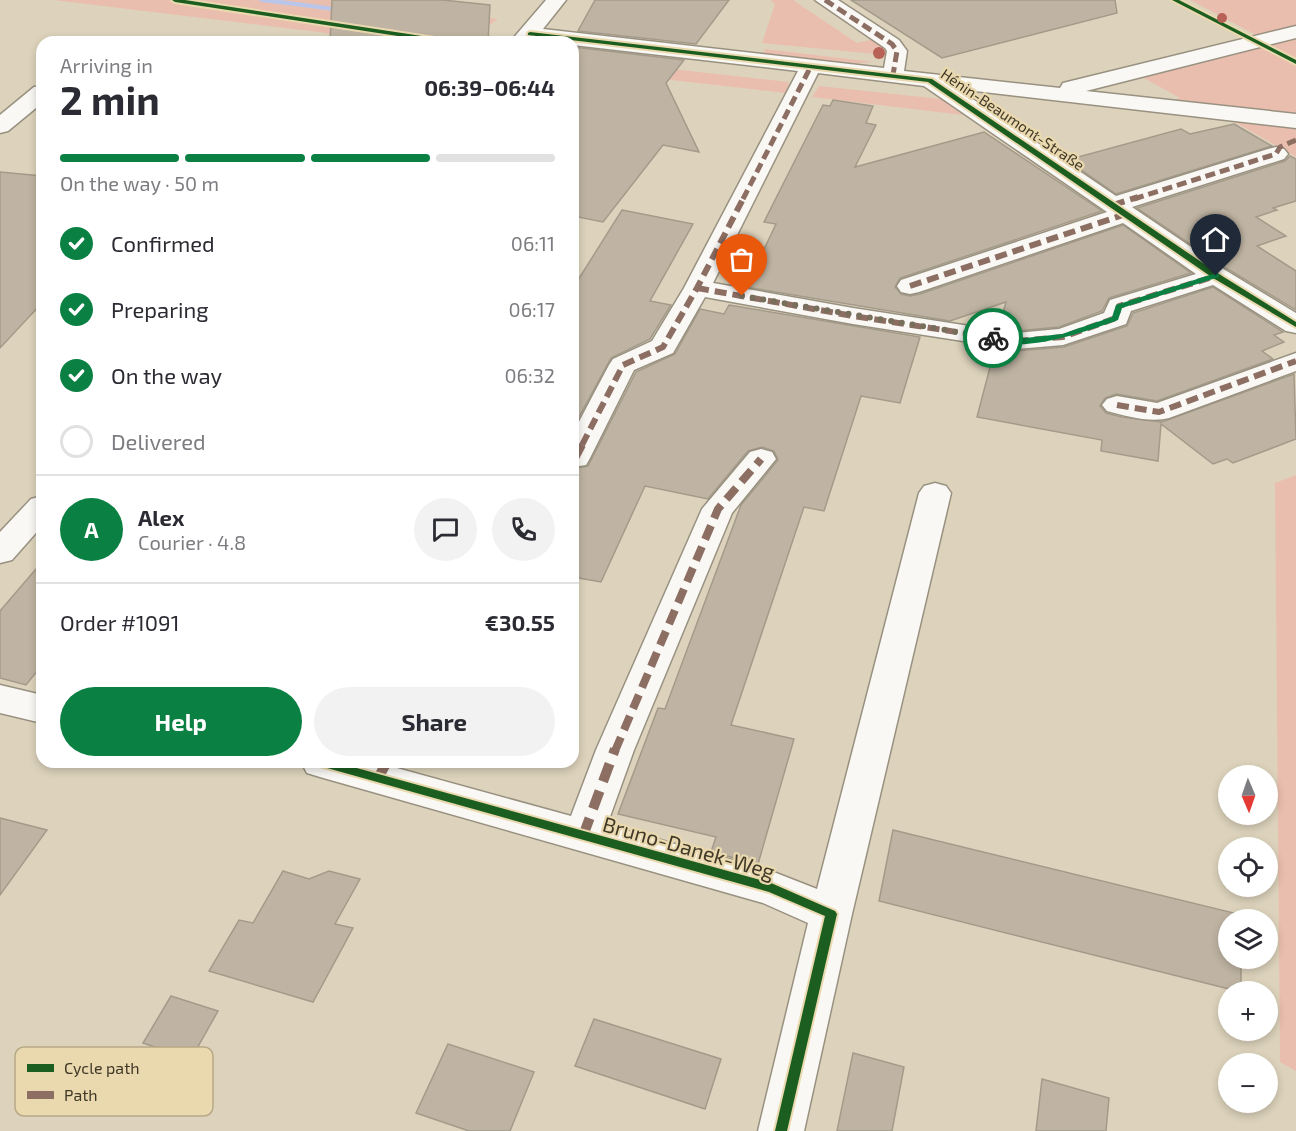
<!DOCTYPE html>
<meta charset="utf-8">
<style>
:root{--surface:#fff;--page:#f2f2f3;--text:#2b2b33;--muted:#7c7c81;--line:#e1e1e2;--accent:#0b8043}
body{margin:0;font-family:"Exo 2",sans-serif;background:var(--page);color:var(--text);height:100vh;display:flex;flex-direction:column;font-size:22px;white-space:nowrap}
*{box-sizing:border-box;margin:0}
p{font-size:20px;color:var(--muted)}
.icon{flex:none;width:33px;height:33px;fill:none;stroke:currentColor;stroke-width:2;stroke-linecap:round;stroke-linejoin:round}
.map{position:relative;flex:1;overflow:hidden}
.drawer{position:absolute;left:36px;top:36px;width:543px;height:732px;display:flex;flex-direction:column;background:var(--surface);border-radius:18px;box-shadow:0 3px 9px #0003}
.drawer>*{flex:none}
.needle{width:39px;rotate:178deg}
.fabs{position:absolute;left:1218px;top:765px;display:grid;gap:12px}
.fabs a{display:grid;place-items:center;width:60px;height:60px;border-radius:50%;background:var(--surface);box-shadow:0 3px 9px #0003;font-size:30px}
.pin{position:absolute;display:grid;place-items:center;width:51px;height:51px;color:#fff;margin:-62px -26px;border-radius:50% 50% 50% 0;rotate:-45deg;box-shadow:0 0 6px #0007}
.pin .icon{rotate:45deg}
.courier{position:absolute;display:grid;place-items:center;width:60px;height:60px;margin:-30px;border:4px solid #0b8043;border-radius:50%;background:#fff;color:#222;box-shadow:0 2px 8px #0007}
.overview em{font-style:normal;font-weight:700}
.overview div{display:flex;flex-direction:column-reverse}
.overview{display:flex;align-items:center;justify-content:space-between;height:102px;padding:0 24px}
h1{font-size:39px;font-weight:700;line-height:45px}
.bar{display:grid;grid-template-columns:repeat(4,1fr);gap:9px 6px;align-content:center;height:72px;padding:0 24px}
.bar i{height:8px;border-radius:4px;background:var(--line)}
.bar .current{background:var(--accent)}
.bar p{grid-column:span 4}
.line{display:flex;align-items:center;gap:15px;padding:0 24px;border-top:2px solid var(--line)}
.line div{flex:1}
.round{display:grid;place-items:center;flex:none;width:63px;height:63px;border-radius:32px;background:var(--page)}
ol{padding:0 24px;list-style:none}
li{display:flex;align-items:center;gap:18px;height:66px}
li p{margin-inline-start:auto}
li .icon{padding:6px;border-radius:50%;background:var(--accent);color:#fff;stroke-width:4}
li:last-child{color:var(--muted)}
li i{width:33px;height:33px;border:3px solid var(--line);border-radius:50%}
.primary-button{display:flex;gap:12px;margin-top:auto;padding:12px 24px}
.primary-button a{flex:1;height:69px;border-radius:36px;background:var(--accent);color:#fff;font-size:24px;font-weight:700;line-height:69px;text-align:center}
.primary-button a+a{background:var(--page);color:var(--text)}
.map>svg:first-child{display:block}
.green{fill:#eabeae}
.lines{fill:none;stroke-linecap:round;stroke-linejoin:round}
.stream{fill:#bac6e9;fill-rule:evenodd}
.building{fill:#bfb4a3;stroke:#a49a89;stroke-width:1.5}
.minor-casing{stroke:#989180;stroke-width:3}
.minor{fill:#faf8f5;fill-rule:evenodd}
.quiet-far3{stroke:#8d6e63;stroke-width:5;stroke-dasharray:10 5;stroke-linecap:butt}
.quiet-far2{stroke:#8d6e63;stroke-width:6;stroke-dasharray:12 6;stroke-linecap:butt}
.quiet-far1{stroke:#8d6e63;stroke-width:8;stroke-dasharray:15 8;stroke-linecap:butt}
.quiet{stroke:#8d6e63;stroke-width:10;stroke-dasharray:19 10;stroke-linecap:butt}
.cycleway-casing{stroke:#ead9ae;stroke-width:4}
.cycleway{fill:#1b5e20;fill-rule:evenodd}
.tree{fill:#b86157}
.route{fill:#0b8043}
.done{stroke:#776f5c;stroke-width:6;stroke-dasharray:0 10.8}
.labels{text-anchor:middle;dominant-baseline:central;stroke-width:4.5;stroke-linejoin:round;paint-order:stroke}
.far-street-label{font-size:15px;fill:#403928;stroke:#ead9ae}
.near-street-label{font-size:21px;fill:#403928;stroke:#ead9ae}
.key{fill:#ead9ae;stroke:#b7a986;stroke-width:1.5}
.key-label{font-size:16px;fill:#403928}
</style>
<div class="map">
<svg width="1296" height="1131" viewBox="0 0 1296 1131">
<rect width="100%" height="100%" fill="#ddd3bc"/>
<g class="green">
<path d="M 53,0 L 333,0 L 498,19 L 482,30 L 401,42 Z"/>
<path d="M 770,0 L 793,0 L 857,43 L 874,39 L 886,48 L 885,55 L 762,43 L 775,4 Z"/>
<path d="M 1190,0 L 1296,0 L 1296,157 L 1233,121 L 1234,108 L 1172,101 L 1180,98 L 1142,77 L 1273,44 Z"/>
<path d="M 765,49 L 874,62 L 847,64 L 763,55 Z"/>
<path d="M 573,58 L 789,82 L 786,93 L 573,69 Z"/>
<path d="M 819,86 L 941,99 L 963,115 L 812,97 Z"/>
<path d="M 1296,475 L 1296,1071 L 1280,1062 L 1275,483 Z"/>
</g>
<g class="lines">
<path class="stream" d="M 258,0 L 281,0 L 350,9 L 354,11 L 350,13 L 262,2 Z"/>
</g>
<g class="building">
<path d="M 332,0 L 443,0 L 490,5 L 488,42 L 330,42 Z"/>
<path d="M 595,0 L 729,0 L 696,44 L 578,31 Z"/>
<path d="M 851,0 L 1115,0 L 1117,13 L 942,58 Z"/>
<path d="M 573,47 L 684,60 L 666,83 L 699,152 L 663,145 L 603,222 L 573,216 Z"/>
<path d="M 833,100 L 873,106 L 866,123 L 876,125 L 855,167 L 984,132 L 1102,211 L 900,278 L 895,287 L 901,294 L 910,296 L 920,294 L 1123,225 L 1191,273 L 1109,298 L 1102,311 L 1059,327 L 1015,331 L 999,328 L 1006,302 L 950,321 L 746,287 L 776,224 L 764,222 L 823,105 L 830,106 Z"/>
<path d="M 1234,124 L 1272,146 L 1116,194 L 1067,160 L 1181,129 L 1190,134 Z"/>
<path d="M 1290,156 L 1296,159 L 1296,201 L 1273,208 L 1277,210 L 1256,217 L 1286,236 L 1257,246 L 1296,271 L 1296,310 L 1226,268 L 1137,208 L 1285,161 Z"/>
<path d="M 0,172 L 42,176 L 42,303 L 0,348 Z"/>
<path d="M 622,210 L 693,224 L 650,301 L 671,305 L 650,339 L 611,358 L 573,428 L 573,288 Z"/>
<path d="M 1213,287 L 1283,332 L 1274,335 L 1284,342 L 1262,351 L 1273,359 L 1157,401 L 1116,394 L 1105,398 L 1100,406 L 1106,413 L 1122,417 L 1162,422 L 1294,374 L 1296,439 L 1233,463 L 1227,459 L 1213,464 L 1161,424 L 1158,461 L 1101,451 L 1102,440 L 977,417 L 995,348 L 1015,351 L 1064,347 L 1127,326 L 1133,313 Z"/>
<path d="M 729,305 L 920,337 L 900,403 L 861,396 L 824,511 L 804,507 L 731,725 L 794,739 L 758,864 L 711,852 L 716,837 L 618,814 L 658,708 L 665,709 L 741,505 L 778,460 L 774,451 L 762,447 L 748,451 L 708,499 L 645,486 L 601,582 L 573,577 L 573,469 L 588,466 L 636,372 L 675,354 L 700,309 L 724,314 Z"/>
<path d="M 42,562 L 42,665 L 26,685 L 0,678 L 0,611 Z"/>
<path d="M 0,818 L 47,830 L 0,895 Z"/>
<path d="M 893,830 L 1242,915 L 1242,920 L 1228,920 L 1228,958 L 1241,958 L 1241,992 L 879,901 Z"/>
<path d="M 283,871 L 309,879 L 329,871 L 360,879 L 335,924 L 353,928 L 313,1002 L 209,971 L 239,920 L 253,923 Z"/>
<path d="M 171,996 L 218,1011 L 191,1059 L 143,1043 Z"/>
<path d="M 594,1019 L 721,1059 L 705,1109 L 575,1066 Z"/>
<path d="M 448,1044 L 534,1072 L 510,1131 L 469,1131 L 416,1113 Z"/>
<path d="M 853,1053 L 904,1067 L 892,1131 L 837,1131 Z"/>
<path d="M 1042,1079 L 1109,1098 L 1106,1131 L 1036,1131 Z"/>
</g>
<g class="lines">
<defs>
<g id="minor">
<path d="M 546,0 L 566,0 L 543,29 L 884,68 L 887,51 L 885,48 L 815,0 L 838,0 L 899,40 L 907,51 L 904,71 L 1060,88 L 1063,83 L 1296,26 L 1296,38 L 1086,91 L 1296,114 L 1296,128 L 958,89 L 1116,196 L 1268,149 L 1276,147 L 1284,149 L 1288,154 L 1284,159 L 1132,207 L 1225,270 L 1296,313 L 1296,333 L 1286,331 L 1213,285 L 1131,311 L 1126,324 L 1063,345 L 1015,349 L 853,324 L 705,297 L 673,353 L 634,370 L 590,458 L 586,465 L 573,467 L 573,433 L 609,365 L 613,359 L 652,341 L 684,288 L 798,71 L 573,45 L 573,42 L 510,42 ZM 818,73 L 924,86 L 1107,212 L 901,280 L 897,286 L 901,292 L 910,294 L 919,292 L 1123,223 L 1196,274 L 1110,300 L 1104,313 L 1059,329 L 1015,333 L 853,308 L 713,283 Z"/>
<path d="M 42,86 L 42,103 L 8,131 L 0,133 L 0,115 L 34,87 Z"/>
<path d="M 1296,353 L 1296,371 L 1169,418 C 1150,423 1126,416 1107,411 L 1102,405 L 1107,399 L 1117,396 L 1157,403 Z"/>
<path d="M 761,449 L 772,452 L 776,459 L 732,513 L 634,750 L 607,825 L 771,871 L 817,889 L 919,493 L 924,486 L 935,483 L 946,486 L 951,493 L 852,914 L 804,1131 L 758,1131 L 808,923 L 763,903 L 320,777 L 307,773 L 301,762 L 375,762 L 571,816 L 596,750 L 702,509 L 750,452 Z"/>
<path d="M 42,496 L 42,526 L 12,560 L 0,563 L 0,532 L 31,499 Z"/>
<path d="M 0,685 L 42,695 L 42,723 L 0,713 Z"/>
</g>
</defs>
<use href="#minor" class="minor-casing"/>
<use href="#minor" class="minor"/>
<g class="quiet-far3">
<path d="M 825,0 L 892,44 L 897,51 L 893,75"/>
<path d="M 743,199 L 811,66"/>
<path d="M 1134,199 L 1276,154 L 1280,147 L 1296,140"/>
</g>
<g class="quiet-far2">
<path d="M 1113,205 L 1138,197"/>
<path d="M 910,286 L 1126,214"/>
<path d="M 697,288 L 853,316 L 1015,341 L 1063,337 L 1116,318 L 1119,306 L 1216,276"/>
<path d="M 1117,405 L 1159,412 L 1296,361"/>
<path d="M 582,445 L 623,365 L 663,347 L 697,288 L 744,197"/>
</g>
<g class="quiet-far1">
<path d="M 575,458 L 583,443"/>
<path d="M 615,751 L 718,509 L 761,459"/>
</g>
<g class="quiet">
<path d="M 378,778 L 387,762"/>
<path d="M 583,836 L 615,749"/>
</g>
<defs>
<g id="cycleway">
<path d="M 172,0 L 185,0 L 448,40 L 451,42 L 437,42 L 175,2 Z"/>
<path d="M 1172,0 L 1179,0 L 1296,60 L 1296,64 Z"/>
<path d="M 530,32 L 932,79 L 1219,274 L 1296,322 L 1296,327 L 1213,278 L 928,82 L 528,35 L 528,33 Z"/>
<path d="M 315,762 L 335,762 L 771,883 L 835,911 L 837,914 L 787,1131 L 775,1131 L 825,916 L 769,892 L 320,766 L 316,765 Z"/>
</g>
</defs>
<use href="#cycleway" class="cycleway-casing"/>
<use href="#cycleway" class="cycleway"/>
</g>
<g class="tree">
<circle cx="1222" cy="18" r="5"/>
<circle cx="879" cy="53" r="6"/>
</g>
<path class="route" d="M 1216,273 L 1219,274 L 1219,277 L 1122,308 L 1118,320 C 1088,331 1019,356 989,338 L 993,335 L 1015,339 L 1062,334 L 1112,317 L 1116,305 Z"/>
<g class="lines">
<path class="done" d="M 742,296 L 993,338"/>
</g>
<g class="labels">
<g class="far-street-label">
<text transform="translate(1013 119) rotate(34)">Hénin-Beaumont-Straße</text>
</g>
<g class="near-street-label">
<text transform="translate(689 847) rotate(16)">Bruno-Danek-Weg</text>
</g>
</g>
<rect x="15" y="1047" width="198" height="69" rx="9" class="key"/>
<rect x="27" y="1064" width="27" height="8" fill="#1b5e20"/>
<rect x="27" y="1091" width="27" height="8" fill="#8d6e63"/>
<g class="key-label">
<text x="64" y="1074">Cycle path</text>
<text x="64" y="1101">Path</text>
</g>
</svg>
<div class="fabs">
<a><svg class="needle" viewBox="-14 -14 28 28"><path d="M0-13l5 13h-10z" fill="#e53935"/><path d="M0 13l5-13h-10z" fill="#7c7c81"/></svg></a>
<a><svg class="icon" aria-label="locate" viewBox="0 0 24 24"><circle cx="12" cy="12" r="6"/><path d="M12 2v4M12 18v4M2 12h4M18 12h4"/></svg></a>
<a><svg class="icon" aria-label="layers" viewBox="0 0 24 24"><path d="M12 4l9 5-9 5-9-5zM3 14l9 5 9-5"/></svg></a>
<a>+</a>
<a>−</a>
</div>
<div class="pin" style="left:742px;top:296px;background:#ea580c"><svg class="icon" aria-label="bag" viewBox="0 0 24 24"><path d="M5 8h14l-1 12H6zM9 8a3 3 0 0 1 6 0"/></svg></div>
<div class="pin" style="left:1216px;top:276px;background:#1f2937"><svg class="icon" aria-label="home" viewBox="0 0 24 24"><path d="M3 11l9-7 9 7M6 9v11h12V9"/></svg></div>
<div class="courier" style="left:993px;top:338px"><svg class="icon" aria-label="bike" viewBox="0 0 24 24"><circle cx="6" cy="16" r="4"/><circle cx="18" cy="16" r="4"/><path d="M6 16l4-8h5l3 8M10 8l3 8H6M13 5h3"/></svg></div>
<section class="drawer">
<div class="overview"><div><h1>2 min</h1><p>Arriving in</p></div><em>06:39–06:44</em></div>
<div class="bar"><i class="current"></i><i class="current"></i><i class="current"></i><i></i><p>On the way · 50 m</p></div>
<ol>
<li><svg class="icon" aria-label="check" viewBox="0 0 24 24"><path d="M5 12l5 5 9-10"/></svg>Confirmed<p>06:11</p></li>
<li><svg class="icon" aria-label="check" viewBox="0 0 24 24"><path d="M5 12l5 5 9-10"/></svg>Preparing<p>06:17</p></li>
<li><svg class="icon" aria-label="check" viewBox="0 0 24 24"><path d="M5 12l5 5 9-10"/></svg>On the way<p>06:32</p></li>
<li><i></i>Delivered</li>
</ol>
<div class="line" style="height:108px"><b class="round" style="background:var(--accent);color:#fff">A</b><div><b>Alex</b><p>Courier · 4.8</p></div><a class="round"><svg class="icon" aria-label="chat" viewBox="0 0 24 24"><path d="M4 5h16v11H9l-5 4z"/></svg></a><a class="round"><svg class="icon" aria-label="phone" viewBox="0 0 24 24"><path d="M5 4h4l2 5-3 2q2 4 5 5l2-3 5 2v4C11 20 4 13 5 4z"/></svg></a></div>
<div class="line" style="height:78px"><div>Order #1091</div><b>€30.55</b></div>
<div class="primary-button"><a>Help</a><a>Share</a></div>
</section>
</div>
